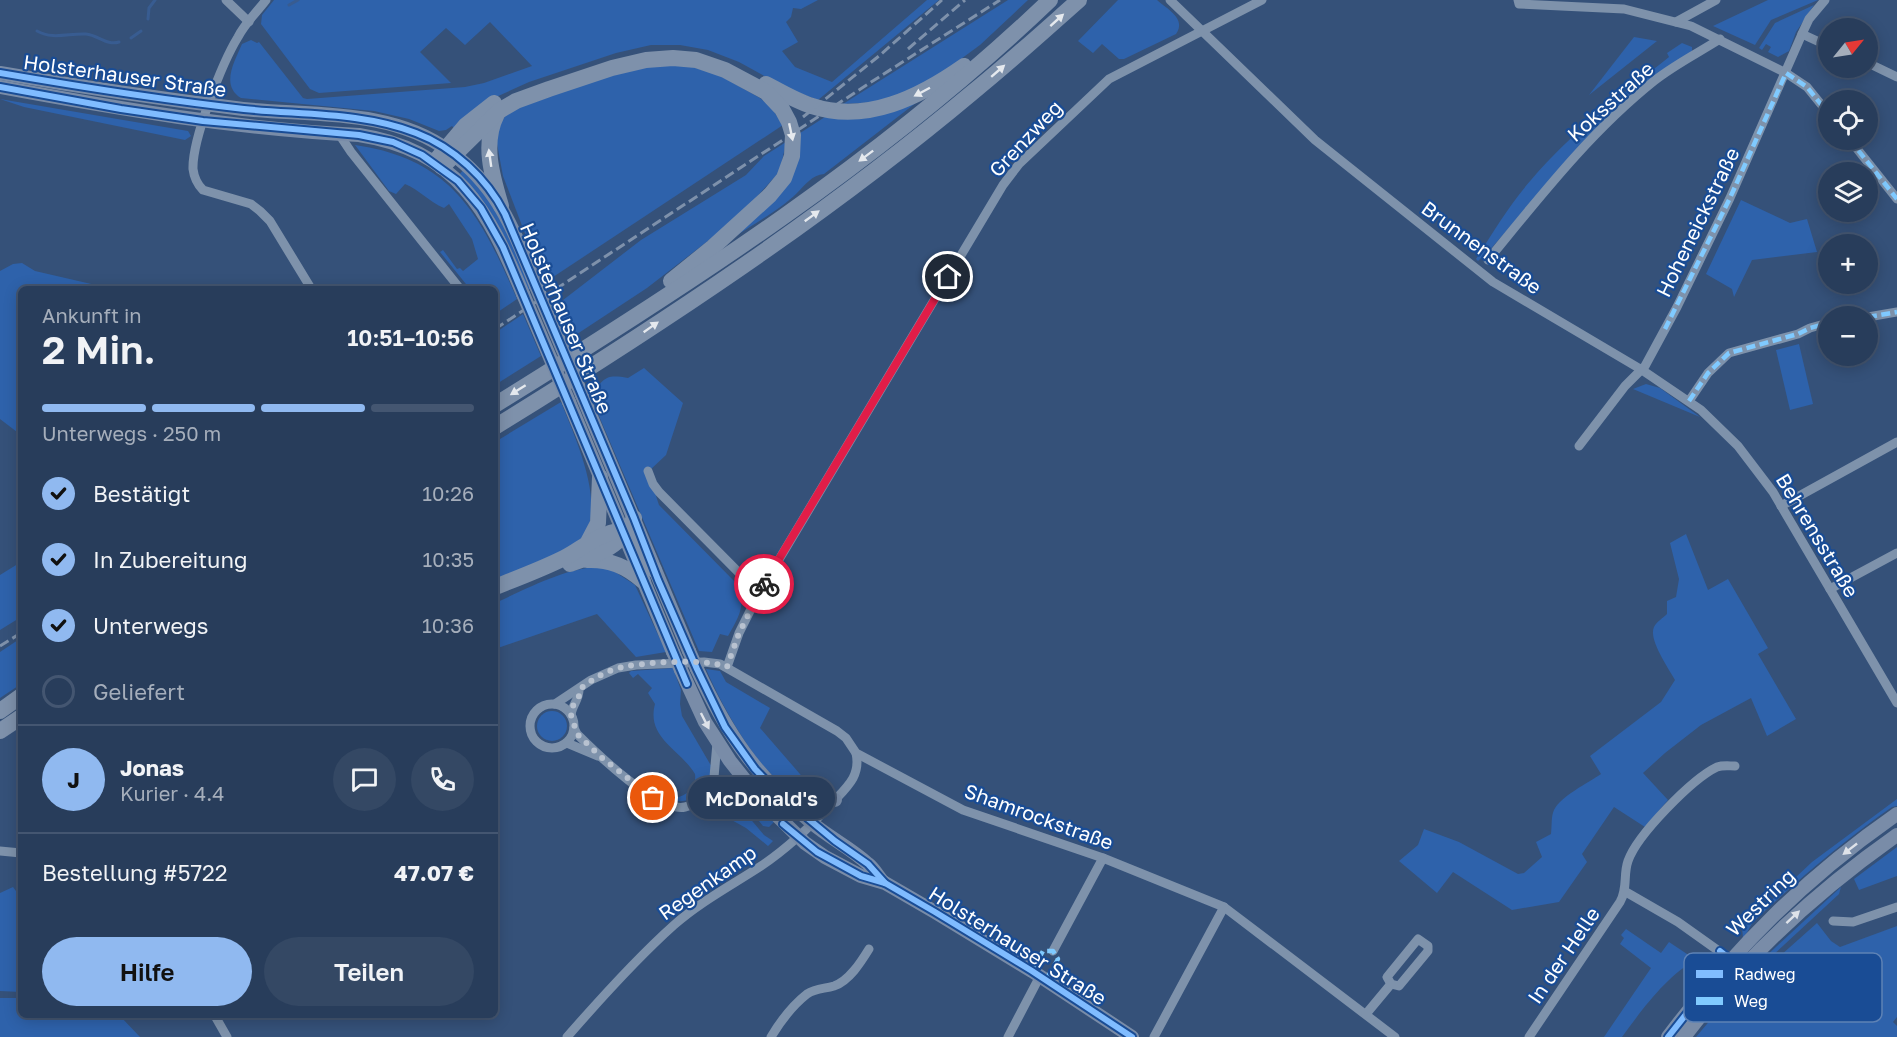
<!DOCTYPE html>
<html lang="de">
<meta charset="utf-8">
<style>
:root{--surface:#283d5b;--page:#344864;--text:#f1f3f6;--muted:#a5aebb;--line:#445671;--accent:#90b9f0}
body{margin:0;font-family:"Golos Text",sans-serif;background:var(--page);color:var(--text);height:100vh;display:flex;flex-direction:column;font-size:22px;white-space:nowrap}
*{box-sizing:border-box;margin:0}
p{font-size:20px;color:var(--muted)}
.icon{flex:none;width:33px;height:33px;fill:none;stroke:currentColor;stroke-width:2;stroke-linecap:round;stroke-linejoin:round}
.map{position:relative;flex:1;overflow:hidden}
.side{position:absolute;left:18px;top:286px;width:480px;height:732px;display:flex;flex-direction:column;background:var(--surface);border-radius:9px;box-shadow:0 3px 15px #0003,0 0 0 2px var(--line)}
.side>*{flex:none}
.needle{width:39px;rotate:60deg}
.controls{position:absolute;left:1818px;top:18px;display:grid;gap:12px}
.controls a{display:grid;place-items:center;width:60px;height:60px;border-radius:50%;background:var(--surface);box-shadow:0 3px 15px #0003,0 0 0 2px var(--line);font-size:30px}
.pin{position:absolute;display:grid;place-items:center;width:51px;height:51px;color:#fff;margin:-26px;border:3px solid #fff;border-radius:50%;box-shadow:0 2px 6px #0007}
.courier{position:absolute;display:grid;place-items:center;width:60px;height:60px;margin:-30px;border:4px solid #e11d48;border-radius:50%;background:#fff;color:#222;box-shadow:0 2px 8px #0007}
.bubble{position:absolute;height:42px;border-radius:21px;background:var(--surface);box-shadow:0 3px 15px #0003,0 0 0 2px var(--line);font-size:20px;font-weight:600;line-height:42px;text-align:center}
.head em{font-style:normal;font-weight:600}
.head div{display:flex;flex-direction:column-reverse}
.head{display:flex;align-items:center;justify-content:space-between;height:102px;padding:0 24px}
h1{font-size:39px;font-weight:600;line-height:45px}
.bar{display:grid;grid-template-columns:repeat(4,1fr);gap:9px 6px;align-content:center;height:72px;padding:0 24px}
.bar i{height:8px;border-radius:4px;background:var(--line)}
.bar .on{background:var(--accent)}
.bar p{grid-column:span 4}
.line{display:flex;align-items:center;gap:15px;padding:0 24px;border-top:2px solid var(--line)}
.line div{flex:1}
.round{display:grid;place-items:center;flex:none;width:63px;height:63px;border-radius:32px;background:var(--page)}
ol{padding:0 24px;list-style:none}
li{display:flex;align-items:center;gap:18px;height:66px}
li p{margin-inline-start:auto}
li .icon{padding:6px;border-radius:50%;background:var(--accent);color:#111;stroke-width:4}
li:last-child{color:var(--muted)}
li i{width:33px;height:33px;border:3px solid var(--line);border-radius:50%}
.button{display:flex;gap:12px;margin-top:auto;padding:12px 24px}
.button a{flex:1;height:69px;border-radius:36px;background:var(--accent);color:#111;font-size:24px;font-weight:600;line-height:69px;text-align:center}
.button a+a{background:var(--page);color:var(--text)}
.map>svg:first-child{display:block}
.green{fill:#2e62ab}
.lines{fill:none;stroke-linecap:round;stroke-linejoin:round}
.stream{stroke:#385c91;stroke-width:3}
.street{stroke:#7e92ab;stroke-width:9}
.secondary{stroke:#798ca8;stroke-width:14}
.highway{stroke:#7e91ab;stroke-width:16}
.rail{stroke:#7e91ab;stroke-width:3;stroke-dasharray:10 4.5;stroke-linecap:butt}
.secondary-bridge{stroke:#798ca8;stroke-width:14}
.quiet{stroke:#80caff;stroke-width:4.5;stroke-dasharray:9 4.5;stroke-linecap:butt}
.cycleway-casing{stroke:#194c95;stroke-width:10}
.cycleway{stroke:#80bcff;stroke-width:6}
.oneway{fill:#e5e9ee}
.oneway2{fill:#dee2e9}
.done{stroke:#b8c2d0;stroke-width:6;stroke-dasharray:0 10.8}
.route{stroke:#e11d48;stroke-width:8}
.labels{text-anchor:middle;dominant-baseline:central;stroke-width:4.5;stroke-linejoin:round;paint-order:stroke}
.street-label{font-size:20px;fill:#fff;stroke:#194c95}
.key{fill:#194c95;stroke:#5e82b5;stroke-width:1.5}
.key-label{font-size:16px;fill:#fff}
</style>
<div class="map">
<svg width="1897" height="1037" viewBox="0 0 1897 1037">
<rect width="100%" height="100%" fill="#355179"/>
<g class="green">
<path d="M 274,0 L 818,0 L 801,9 L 793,8 L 791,17 L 786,22 L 798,42 L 782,51 L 795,67 L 832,82 L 927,0 L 939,0 L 818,100 L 786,88 L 739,62 L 708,50 L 680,45 L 651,45 L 616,53 L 529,82 L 496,97 L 455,129 L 452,126 L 446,130 L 439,131 L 409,119 L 374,111 L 241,98 C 220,85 235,61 242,44 L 251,40 L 257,43 L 259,42 L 303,98 L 307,99 L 465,87 L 484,83 L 532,66 L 490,22 L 465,45 L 446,28 L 420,52 L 451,83 L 319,93 L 310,89 L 261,24 L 262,15 Z"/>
<path d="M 1008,0 L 1028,0 L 980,45 L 950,67 L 919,87 L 877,102 L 843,104 Z"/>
<path d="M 1118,0 L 1157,0 C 1167,9 1187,19 1176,34 L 1124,59 L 1119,59 L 1102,44 L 1093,53 L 1078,41 Z"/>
<path d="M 1768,0 L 1818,0 L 1771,20 L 1755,45 L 1713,26 Z"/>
<path d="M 1814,5 L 1796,32 L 1789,51 L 1778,57 L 1768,52 L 1771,47 L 1766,44 L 1762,50 L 1759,48 L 1775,23 Z"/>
<path d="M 1634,37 L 1657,41 L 1589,95 Z"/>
<path d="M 1682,43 L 1692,47 L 1692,51 L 1579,147 L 1482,259 L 1481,258 L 1478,261 L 1476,259 C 1493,232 1510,204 1531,180 C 1571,133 1621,95 1669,57 L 1667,53 Z"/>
<path d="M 655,65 L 689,66 L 719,75 L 760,98 L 771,107 L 783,125 L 544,283 L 503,176 L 495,133 L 510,108 L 602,78 Z"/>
<path d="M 0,99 L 188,131 L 191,136 L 185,140 L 24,107 Z"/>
<path d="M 917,102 L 824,174 C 812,175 805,185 797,193 C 781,209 754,224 734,237 L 760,211 L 797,135 L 828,115 Z"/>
<path d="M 786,142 L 780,171 L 752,202 L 722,230 L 647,288 L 568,340 L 554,307 L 641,240 L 746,175 L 764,156 Z"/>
<path d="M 355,145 C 453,159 481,216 517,299 L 495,314 L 495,290 L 470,289 L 440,252 L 443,250 L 457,269 L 460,268 L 463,271 L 478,259 L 472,239 L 449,204 L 444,208 C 429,202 420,190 405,184 L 396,194 L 389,191 Z"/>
<path d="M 464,169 L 499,213 L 532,288 L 527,291 C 509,248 493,208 459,175 Z"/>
<path d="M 1741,200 L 1790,223 L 1807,219 L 1817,252 L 1752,260 L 1734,297 L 1732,289 L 1706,274 Z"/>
<path d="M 22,263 L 35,271 L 113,289 L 21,290 L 21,435 L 0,419 L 0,271 L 13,264 Z"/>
<path d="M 523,314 L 541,356 L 495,385 L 495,333 Z"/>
<path d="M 1799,344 L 1813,404 L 1790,410 L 1776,350 Z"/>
<path d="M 644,368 L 683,403 L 666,455 L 650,470 L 655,493 L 659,505 L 739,586 C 746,606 738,618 728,636 L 720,634 L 712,652 L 699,651 L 590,395 C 606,378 604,374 628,378 Z"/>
<path d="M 1646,384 L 1660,388 L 1700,417 L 1633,389 Z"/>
<path d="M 561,402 C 574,435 613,517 576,545 C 570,550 561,552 555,555 C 535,563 515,572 495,581 L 495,442 Z"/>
<path d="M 1686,534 L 1708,590 L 1728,579 L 1768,648 L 1758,654 L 1796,719 L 1767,736 L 1751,698 L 1701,725 L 1665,753 L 1643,773 L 1668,800 L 1645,827 L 1614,807 L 1582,854 L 1587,862 L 1559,902 L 1512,910 L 1453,872 L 1437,893 L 1399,861 L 1418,845 L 1424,829 L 1459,842 L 1518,874 L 1524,873 L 1542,857 L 1536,842 L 1551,834 C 1552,826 1551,816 1554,810 C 1561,796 1588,783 1601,774 L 1590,756 L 1661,702 L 1675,680 C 1669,669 1648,639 1654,627 C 1656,622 1663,618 1667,614 L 1667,601 L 1676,597 L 1679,579 L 1670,543 Z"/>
<path d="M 21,562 L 21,617 L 0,630 L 0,575 Z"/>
<path d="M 606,566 L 635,585 L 666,652 L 636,657 L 597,614 L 495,649 L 495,603 C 531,587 566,567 606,566 Z"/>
<path d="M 21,638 L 21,684 L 0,698 L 0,652 Z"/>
<path d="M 673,668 L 681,690 L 680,704 L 682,716 L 713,769 C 706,786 697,803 676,801 L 676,798 C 687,795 697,787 695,774 C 680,749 646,738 655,704 L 648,693 L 652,688 L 638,674 L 633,678 L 629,673 L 631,671 Z"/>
<path d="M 706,669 L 720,671 L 726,682 L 770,708 L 760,728 L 813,789 L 831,786 C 784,831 720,702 706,669 Z"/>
<circle cx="552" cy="726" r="15"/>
<path d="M 735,782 L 741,785 L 774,822 L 769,827 L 763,826 L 729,784 Z"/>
<path d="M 1897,799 L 1897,806 L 1892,807 C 1843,841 1798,880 1754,921 C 1749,927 1748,933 1743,938 L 1742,928 L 1812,862 Z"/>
<path d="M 730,805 L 738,806 L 742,809 L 764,835 L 773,841 L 768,846 L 746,828 L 728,818 Z"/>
<path d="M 1897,847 L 1897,876 L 1859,890 L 1854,879 Z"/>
<path d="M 13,887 L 21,898 L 21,992 L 0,991 L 0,893 Z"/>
<path d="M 1841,887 L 1839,894 L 1771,957 L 1765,957 Z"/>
<path d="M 1817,923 L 1831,941 L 1840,947 L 1897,926 L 1897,1017 L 1893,1022 L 1897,1026 L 1897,1037 L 1696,1037 L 1739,986 L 1771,964 Z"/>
<path d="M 1626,929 L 1661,953 L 1669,942 L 1696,960 C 1667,975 1641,1011 1622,1037 L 1604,1037 L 1651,968 L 1620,944 L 1624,938 L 1621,935 Z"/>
<path d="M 0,998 L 21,998 L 21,1016 L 120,1016 L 140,1037 L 0,1037 Z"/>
</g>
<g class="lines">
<g class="stream">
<path d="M 289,5 L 298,0"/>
<path d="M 148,19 L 149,8 L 155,0"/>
<path d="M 37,31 C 53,40 69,33 86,34 C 98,35 107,46 119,42"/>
<path d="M 131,38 L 141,31"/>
</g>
<g class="street">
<path d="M 226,0 L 249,22"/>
<path d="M 266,0 C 257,12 245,23 238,37 C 222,63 192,140 193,169 C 194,177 197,184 203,190 L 251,204 L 260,211 L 270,221 L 312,290"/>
<path d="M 1170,0 L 1315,140 L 1493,282 L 1642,370 L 1701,410 L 1738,446 L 1773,492 L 1897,703"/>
<path d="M 1518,0 L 1519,4 L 1624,9 L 1691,26 L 1786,73 L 1807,87 L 1828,113"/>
<path d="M 1676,22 L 1716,0"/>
<path d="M 1802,34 L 1828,46"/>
<path d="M 1868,63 L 1897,77"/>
<path d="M 339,134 L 351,152 L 461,290"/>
<path d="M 1850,140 L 1897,199"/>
<path d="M 1488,260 C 1539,198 1590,132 1654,81 C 1674,65 1698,53 1720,39"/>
<path d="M 1868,317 L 1897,312"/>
<path d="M 1689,401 L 1708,373 L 1729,353 L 1798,334 L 1810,328 L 1828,323"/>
<path d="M 1579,446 L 1625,386 L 1645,366 L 1677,307 L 1730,198 L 1802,34 L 1809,19 L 1825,0"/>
<path d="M 648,471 L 653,484 L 659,492 L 759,593"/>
<path d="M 1781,506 L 1897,442"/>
<path d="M 1830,589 L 1897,553"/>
<path d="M 727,667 L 739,633 L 759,593 L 1003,185 L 1019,164 L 1109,79 L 1262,0"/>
<circle cx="552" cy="726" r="22"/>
<path d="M 555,704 L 591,680 L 618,668 L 636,665 L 704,662 L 720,664 L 837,731 L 846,738 L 856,753 L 963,810 L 1103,858 L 1224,907 L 1395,1037"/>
<path d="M 571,715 C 572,705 579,700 579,690"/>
<path d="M 574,728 L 577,734 C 596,753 658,813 685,807 C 707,802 721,782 742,777"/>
<path d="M 567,743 L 598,756"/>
<path d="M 703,797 L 714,777 L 717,743"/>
<path d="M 0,851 L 21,853"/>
<path d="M 1626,892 L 1678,922 L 1730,959"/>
<path d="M 1833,921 L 1853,922 L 1897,907"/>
<path d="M 1418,939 L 1428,946 L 1428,951 L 1399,986 L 1391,984 L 1387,977 Z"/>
<path d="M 1053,951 L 1103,858"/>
<path d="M 1366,1014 L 1391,984"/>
<path d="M 215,1016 L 227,1037"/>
<path d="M 567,1037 C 601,998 636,959 674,925 C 700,902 732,885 761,866 C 788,848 810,827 832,803 C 847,787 861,776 856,753"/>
<path d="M 771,1037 C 780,1022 793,1005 807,994 C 816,988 824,989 834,986 C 849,981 861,962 869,949"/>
<path d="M 1008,1037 L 1040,976"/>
<path d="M 1154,1037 L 1224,907"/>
<path d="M 1529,1037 L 1620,902 C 1628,888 1623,875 1628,861 C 1637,835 1692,779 1717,767 C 1723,765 1729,766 1735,766"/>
</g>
<g class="secondary">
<path d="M 0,73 C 80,87 162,99 243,109 C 310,116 392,108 449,151 C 499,187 514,231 536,286"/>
<path d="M 0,87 C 119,109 238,129 359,135 C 457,150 488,210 523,294"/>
<path d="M 582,395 L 689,651"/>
<path d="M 569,402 L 673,652"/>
<path d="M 697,669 C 728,736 755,775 812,823 C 830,838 852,849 868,864 C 874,869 878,876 883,882"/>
<path d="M 681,670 L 705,722 L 730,761 L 760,799 L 805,843 L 825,857 L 861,876 L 885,883 L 935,912 L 1032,971 L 1132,1037"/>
<path d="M 784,798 L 801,801 L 835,800"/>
<path d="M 1668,1037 C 1735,948 1805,878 1897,814"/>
<path d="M 1684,1037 C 1744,958 1816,892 1897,835"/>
</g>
<g class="highway">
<path d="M 766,84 C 781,92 796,101 812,106 C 866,124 920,97 964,66"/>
<path d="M 497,114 C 482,143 492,176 501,206"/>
<path d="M 438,158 L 466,125 L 494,103"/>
<path d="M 442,167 L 499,111 L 516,101 L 549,89 L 612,68 L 646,60 L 673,58 L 696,60 L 725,70 L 766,92 L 782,109 L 789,122 L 793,135 L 792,156 L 784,178 L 770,195 L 713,247 L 671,281"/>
<path d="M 495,405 C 690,284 884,159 1050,0"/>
<path d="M 495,427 C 660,325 824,217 973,92 C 1009,63 1044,31 1079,0"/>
<path d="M 587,544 L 598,523 L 600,477"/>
<path d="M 587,560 C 609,559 626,566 643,581"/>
<path d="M 570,564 C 596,555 624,546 634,518"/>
<path d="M 495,587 C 518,578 542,569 564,558 C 578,551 590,540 605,535 C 611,532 621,529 627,532 C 640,540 640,559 654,570"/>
<path d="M 0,711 L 21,696"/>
<path d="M 0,731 L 21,717"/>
</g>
<g class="rail">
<path d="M 908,49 L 965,0"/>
<path d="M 803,117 L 879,56 L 942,0"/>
<path d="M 495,329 L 868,84 L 1000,0"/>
<path d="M 0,646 L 21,633"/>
</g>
<g class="secondary-bridge">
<path d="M 536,286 L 582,395"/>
<path d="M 523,294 L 569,402"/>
<path d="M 689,651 L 697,669"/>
<path d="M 673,652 L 681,670"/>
</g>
<g class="quiet">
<path d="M 1850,140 L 1897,199"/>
<path d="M 1868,317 L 1897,312"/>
<path d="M 1665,329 L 1730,198 L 1786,73 L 1807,87 L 1828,113"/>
<path d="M 1689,401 L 1708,373 L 1729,353 L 1798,334 L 1810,328 L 1828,323"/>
<path d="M 1032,971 L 1043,951 L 1053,951 L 1058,959 L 1046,980"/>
</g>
<defs>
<g id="cycleway">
<path d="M 0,73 C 81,87 163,100 244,109 C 301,115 362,112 416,133 C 453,147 487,178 505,214 L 634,518 L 658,580 L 697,669 L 725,727 L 755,769 L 782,797 L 835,841 L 868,864 L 885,883"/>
<path d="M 0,87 L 121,109 L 203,121 L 359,135 L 393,142 L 422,155 L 458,181 L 481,208 L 503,247 L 687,684"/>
<path d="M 783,824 L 817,852 L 861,876 L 885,883 L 935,912 L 1032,971 L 1132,1037"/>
<path d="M 1668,1037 L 1730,959 L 1720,951"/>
</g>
</defs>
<use href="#cycleway" class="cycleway-casing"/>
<use href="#cycleway" class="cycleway"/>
</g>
<defs><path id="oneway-solid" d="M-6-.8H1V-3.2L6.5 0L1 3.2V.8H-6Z" transform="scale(1.5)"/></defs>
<g class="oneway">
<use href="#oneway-solid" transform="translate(1057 20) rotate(-42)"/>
<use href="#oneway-solid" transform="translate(998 71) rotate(-41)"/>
<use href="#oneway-solid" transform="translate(922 92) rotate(152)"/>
<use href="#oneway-solid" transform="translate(791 132) rotate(78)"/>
<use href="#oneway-solid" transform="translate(866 156) rotate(143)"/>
<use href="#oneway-solid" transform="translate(490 158) rotate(-98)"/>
<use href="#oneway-solid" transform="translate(812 216) rotate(-36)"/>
<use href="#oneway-solid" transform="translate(651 327) rotate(-35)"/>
<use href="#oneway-solid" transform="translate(518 390) rotate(148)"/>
</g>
<g class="oneway2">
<use href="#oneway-solid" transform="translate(705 721) rotate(63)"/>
<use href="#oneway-solid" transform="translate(1850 849) rotate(142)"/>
<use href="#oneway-solid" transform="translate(1793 917) rotate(-43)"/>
</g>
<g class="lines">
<path class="done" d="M 653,798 L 601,757 L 577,734 L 571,715 L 571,709 L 579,696 L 579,690 C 590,681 601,674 615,669 C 638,662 706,658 727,667 L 739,633 L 764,584"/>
<path class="route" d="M 764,584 L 948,277"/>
</g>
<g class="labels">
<g class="street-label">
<text transform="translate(125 75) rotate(8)">Holsterhauser Straße</text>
<text transform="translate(1610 101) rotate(-42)">Koksstraße</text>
<text transform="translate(1025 138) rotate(-47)">Grenzweg</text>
<text transform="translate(1697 222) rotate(-64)">Hoheneickstraße</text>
<text transform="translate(1482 247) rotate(36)">Brunnenstraße</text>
<text transform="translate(567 318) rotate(67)">Holsterhauser Straße</text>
<text transform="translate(1818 535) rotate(59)">Behrensstraße</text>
<text transform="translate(1039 816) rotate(20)">Shamrockstraße</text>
<text transform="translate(707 882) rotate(-35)">Regenkamp</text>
<text transform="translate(1760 902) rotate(-44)">Westring</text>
<text transform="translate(1018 945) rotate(32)">Holsterhauser Straße</text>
<text transform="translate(1563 955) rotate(-56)">In der Helle</text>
</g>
</g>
<rect x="1684" y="953" width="198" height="69" rx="9" class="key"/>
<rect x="1696" y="970" width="27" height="8" fill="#80bcff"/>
<rect x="1696" y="997" width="27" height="8" fill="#80caff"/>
<g class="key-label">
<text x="1734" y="980">Radweg</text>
<text x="1734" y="1007">Weg</text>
</g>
</svg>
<div class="controls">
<a><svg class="needle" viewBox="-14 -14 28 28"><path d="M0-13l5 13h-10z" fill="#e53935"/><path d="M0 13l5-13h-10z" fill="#a5aebb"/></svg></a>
<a><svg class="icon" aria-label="locate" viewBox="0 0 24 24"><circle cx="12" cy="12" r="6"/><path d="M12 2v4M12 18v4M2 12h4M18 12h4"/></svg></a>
<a><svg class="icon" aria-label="layers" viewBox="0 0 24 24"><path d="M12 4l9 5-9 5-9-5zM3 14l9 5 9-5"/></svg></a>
<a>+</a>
<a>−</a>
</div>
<div class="pin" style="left:653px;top:798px;background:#ea580c"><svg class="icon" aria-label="bag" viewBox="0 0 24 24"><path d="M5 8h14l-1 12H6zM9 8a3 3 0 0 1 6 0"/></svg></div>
<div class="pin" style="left:948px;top:277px;background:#1f2937"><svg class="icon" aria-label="home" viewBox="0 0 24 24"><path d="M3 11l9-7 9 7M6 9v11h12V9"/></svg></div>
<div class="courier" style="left:764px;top:584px"><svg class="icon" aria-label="bike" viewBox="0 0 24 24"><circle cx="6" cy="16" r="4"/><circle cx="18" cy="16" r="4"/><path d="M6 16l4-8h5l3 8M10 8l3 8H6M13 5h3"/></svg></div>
<div class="bubble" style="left:688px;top:777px;width:147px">McDonald's</div>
<section class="side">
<div class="head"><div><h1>2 Min.</h1><p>Ankunft in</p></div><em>10:51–10:56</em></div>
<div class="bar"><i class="on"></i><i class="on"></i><i class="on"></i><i></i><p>Unterwegs · 250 m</p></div>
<ol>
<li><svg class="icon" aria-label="check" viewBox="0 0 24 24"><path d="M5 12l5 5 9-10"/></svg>Bestätigt<p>10:26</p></li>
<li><svg class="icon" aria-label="check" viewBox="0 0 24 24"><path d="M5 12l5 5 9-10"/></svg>In Zubereitung<p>10:35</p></li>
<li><svg class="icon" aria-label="check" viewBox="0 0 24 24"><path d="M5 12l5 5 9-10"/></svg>Unterwegs<p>10:36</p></li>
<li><i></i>Geliefert</li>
</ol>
<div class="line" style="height:108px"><b class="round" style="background:var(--accent);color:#111">J</b><div><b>Jonas</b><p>Kurier · 4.4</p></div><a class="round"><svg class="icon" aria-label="chat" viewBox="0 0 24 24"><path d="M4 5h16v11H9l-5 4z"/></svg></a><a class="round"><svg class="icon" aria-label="phone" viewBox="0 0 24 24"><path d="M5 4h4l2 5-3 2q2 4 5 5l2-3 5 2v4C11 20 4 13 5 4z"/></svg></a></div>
<div class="line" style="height:78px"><div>Bestellung #5722</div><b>47.07 €</b></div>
<div class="button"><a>Hilfe</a><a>Teilen</a></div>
</section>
</div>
